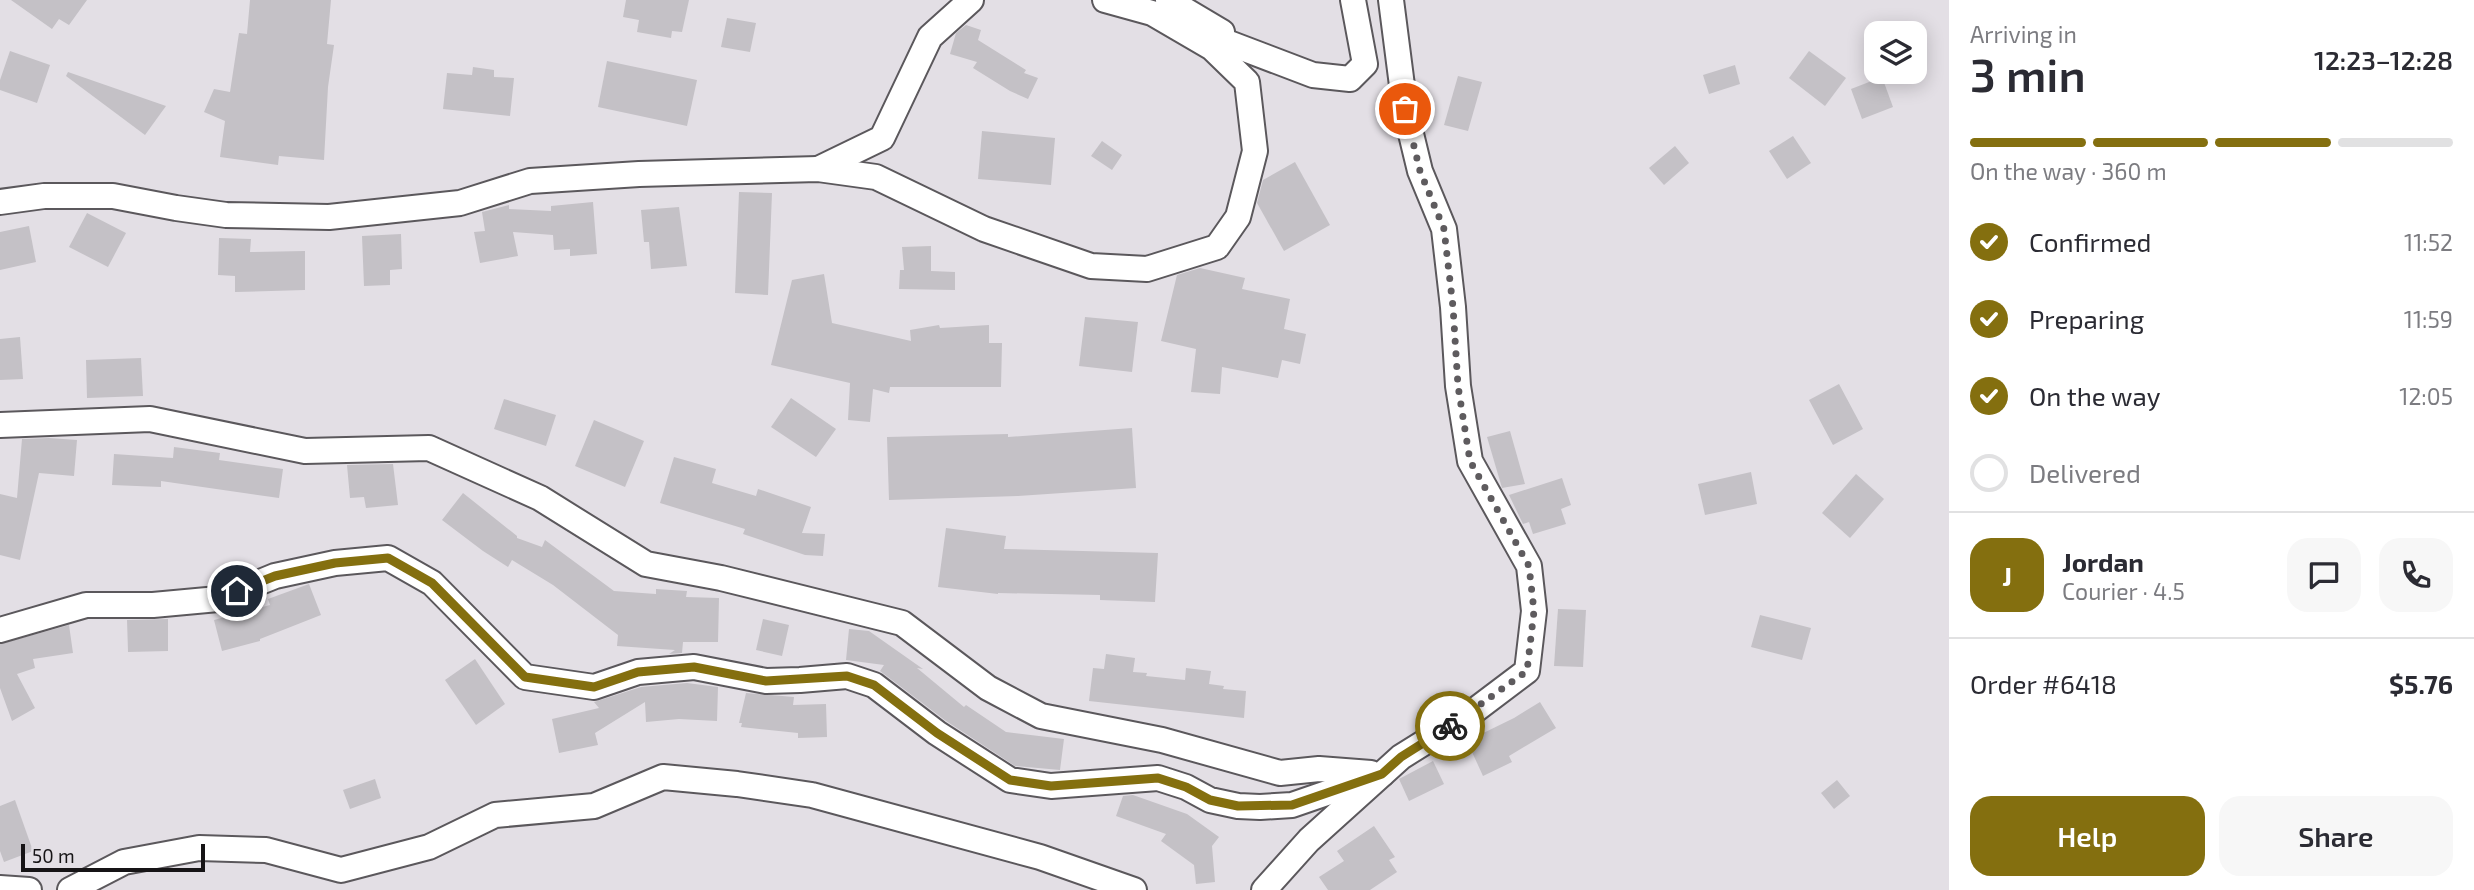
<!DOCTYPE html>
<meta charset="utf-8">
<style>
:root{--surface:#fff;--page:#f7f7f7;--text:#2b2b33;--muted:#7c7c81;--line:#e1e1e2;--accent:#846f0f}
body{margin:0;font-family:"Exo 2",sans-serif;background:var(--page);color:var(--text);height:100vh;display:flex;flex-direction:column;font-size:26px;white-space:nowrap}
*{box-sizing:border-box;margin:0}
p{font-size:23px;color:var(--muted)}
.icon{flex:none;width:38px;height:38px;fill:none;stroke:currentColor;stroke-width:2;stroke-linecap:round;stroke-linejoin:round}
.map{position:relative;flex:1;overflow:hidden}
.side{display:flex;flex-direction:column;background:var(--surface);width:525px}
.side>*{flex:none}
.tools{position:absolute;left:1864px;top:21px;display:grid;gap:14px}
.tools a{display:grid;place-items:center;width:63px;height:63px;border-radius:14px;background:var(--surface);box-shadow:0 4px 18px #0003;font-size:35px}
.scale{position:absolute;left:21px;bottom:18px;width:184px;box-sizing:border-box;padding-left:7px;border:4px solid #161416;border-top:0;font-size:19px;line-height:24px;white-space:nowrap;color:#161416;-webkit-text-stroke:5px #e3dfe5;paint-order:stroke}
.pin{position:absolute;display:grid;place-items:center;width:60px;height:60px;color:#fff;margin:-30px;border:4px solid #fff;border-radius:50%;box-shadow:0 2px 7px #0007}
.courier{position:absolute;display:grid;place-items:center;width:70px;height:70px;margin:-35px;border:5px solid #846f0f;border-radius:50%;background:#fff;color:#222;box-shadow:0 2px 9px #0007}
.headline em{font-style:normal;font-weight:600}
.headline div{display:flex;flex-direction:column-reverse}
.headline{display:flex;align-items:center;justify-content:space-between;height:119px;padding:0 21px}
h1{font-size:46px;font-weight:600;line-height:52px}
.bar{display:grid;grid-template-columns:repeat(4,1fr);gap:10px 7px;align-content:center;height:84px;padding:0 21px}
.bar i{height:9px;border-radius:5px;background:var(--line)}
.bar .selected{background:var(--accent)}
.bar p{grid-column:span 4}
.line{display:flex;align-items:center;gap:18px;padding:0 21px;border-top:2px solid var(--line)}
.line div{flex:1}
.round{display:grid;place-items:center;flex:none;width:74px;height:74px;border-radius:21px;background:var(--page)}
ol{padding:0 21px;list-style:none}
li{display:flex;align-items:center;gap:21px;height:77px}
li p{margin-inline-start:auto}
li .icon{padding:7px;border-radius:50%;background:var(--accent);color:#fff;stroke-width:4}
li:last-child{color:var(--muted)}
li i{width:38px;height:38px;border:4px solid var(--line);border-radius:50%}
.button{display:flex;gap:14px;margin-top:auto;padding:14px 21px}
.button a{flex:1;height:80px;border-radius:21px;background:var(--accent);color:#fff;font-size:28px;font-weight:600;line-height:80px;text-align:center}
.button a+a{background:var(--page);color:var(--text)}
main{display:flex;flex:1;min-height:0}
.map>svg:first-child{display:block}
.building{fill:#c4c1c6}
.lines{fill:none;stroke-linecap:round;stroke-linejoin:round}
.minor-casing{stroke:#5b585c;stroke-width:28}
.minor{stroke:#fff;stroke-width:24}
.done{stroke:#5e5b5e;stroke-width:7;stroke-dasharray:0 12.6}
.route{stroke:#846f0f;stroke-width:9}
</style>
<main>
<div class="map">
<svg width="1949" height="890" viewBox="0 0 1949 890">
<rect width="100%" height="100%" fill="#e3dfe5"/>
<g class="building">
<path d="M 11,0 L 87,0 L 69,25 L 59,19 L 52,29 Z"/>
<path d="M 250,0 L 331,0 L 327,44 L 334,45 L 328,87 L 324,160 L 279,156 L 278,165 L 220,157 L 225,121 L 204,112 L 214,89 L 230,92 L 239,33 L 247,34 Z"/>
<path d="M 626,0 L 689,0 L 682,32 L 672,31 L 671,38 L 637,32 L 639,20 L 623,17 Z"/>
<path d="M 727,18 L 756,23 L 750,52 L 721,47 Z"/>
<path d="M 966,25 L 981,30 L 978,40 L 1026,70 L 1024,73 L 1038,78 L 1028,99 L 1010,91 L 973,68 L 977,62 L 950,54 L 956,33 Z"/>
<path d="M 10,51 L 50,65 L 37,103 L 0,90 L 0,80 Z"/>
<path d="M 1809,51 L 1846,78 L 1825,106 L 1789,78 Z"/>
<path d="M 607,61 L 697,80 L 687,126 L 598,107 Z"/>
<path d="M 1735,65 L 1740,84 L 1709,94 L 1703,75 Z"/>
<path d="M 473,67 L 494,70 L 494,77 L 514,78 L 510,116 L 443,109 L 447,73 L 472,75 Z"/>
<path d="M 68,72 L 166,106 L 145,135 L 66,76 Z"/>
<path d="M 1458,76 L 1482,82 L 1468,131 L 1444,125 Z"/>
<path d="M 1882,77 L 1893,107 L 1862,119 L 1851,89 Z"/>
<path d="M 982,131 L 1055,138 L 1051,185 L 978,179 Z"/>
<path d="M 1793,136 L 1811,163 L 1787,179 L 1769,151 Z"/>
<path d="M 1102,141 L 1122,155 L 1112,170 L 1091,156 Z"/>
<path d="M 1675,146 L 1689,163 L 1664,185 L 1649,168 Z"/>
<path d="M 1295,162 L 1330,225 L 1284,251 L 1257,203 L 1263,180 Z"/>
<path d="M 739,192 L 772,193 L 768,295 L 735,293 Z"/>
<path d="M 593,202 L 597,254 L 570,256 L 570,249 L 554,250 L 553,235 L 513,232 L 518,256 L 480,263 L 474,232 L 485,231 L 482,212 L 509,205 L 509,209 L 551,211 L 551,206 Z"/>
<path d="M 679,207 L 687,266 L 651,269 L 649,242 L 644,242 L 641,210 Z"/>
<path d="M 87,213 L 126,233 L 108,267 L 69,247 Z"/>
<path d="M 29,226 L 36,262 L 0,270 L 0,232 Z"/>
<path d="M 401,234 L 402,269 L 390,270 L 390,285 L 364,286 L 362,236 Z"/>
<path d="M 219,238 L 251,239 L 250,252 L 305,251 L 305,290 L 235,292 L 235,276 L 218,275 Z"/>
<path d="M 931,246 L 931,271 L 955,272 L 955,290 L 899,289 L 900,270 L 904,270 L 902,247 Z"/>
<path d="M 1200,268 L 1245,278 L 1242,289 L 1290,299 L 1284,329 L 1306,334 L 1300,364 L 1282,360 L 1278,378 L 1222,367 L 1220,394 L 1191,392 L 1196,349 L 1161,341 L 1177,275 Z"/>
<path d="M 824,274 L 832,323 L 911,341 L 910,330 L 939,325 L 940,328 L 989,325 L 989,343 L 1002,343 L 1001,387 L 890,387 L 889,393 L 873,389 L 870,422 L 848,420 L 850,383 L 771,365 L 792,280 Z"/>
<path d="M 1085,317 L 1138,322 L 1132,372 L 1079,366 Z"/>
<path d="M 20,337 L 23,379 L 0,380 L 0,339 Z"/>
<path d="M 141,358 L 143,396 L 87,398 L 86,360 Z"/>
<path d="M 1839,384 L 1863,429 L 1833,445 L 1809,400 Z"/>
<path d="M 791,398 L 836,429 L 816,457 L 771,427 Z"/>
<path d="M 504,399 L 556,415 L 546,446 L 494,429 Z"/>
<path d="M 594,420 L 644,441 L 625,487 L 575,466 Z"/>
<path d="M 1132,428 L 1136,488 L 1018,496 L 889,500 L 887,437 L 1008,434 L 1008,437 Z"/>
<path d="M 1510,431 L 1525,484 L 1502,488 L 1487,437 Z"/>
<path d="M 49,438 L 77,440 L 74,476 L 39,473 L 20,560 L 0,555 L 0,494 L 17,498 L 22,439 Z"/>
<path d="M 174,447 L 220,453 L 219,460 L 283,469 L 279,498 L 161,481 L 161,487 L 112,485 L 114,454 L 173,458 Z"/>
<path d="M 674,457 L 716,469 L 712,483 L 756,496 L 758,489 L 811,507 L 802,533 L 825,534 L 823,556 L 805,555 L 743,534 L 745,529 L 660,503 Z"/>
<path d="M 393,464 L 398,505 L 366,508 L 364,497 L 350,498 L 347,465 Z"/>
<path d="M 1751,472 L 1757,504 L 1705,515 L 1698,484 Z"/>
<path d="M 1856,474 L 1884,499 L 1850,538 L 1822,513 Z"/>
<path d="M 1562,478 L 1571,505 L 1561,509 L 1566,524 L 1533,534 L 1529,522 L 1523,524 L 1509,495 Z"/>
<path d="M 463,493 L 517,536 L 517,538 L 542,547 L 545,540 L 614,591 L 656,594 L 656,589 L 687,591 L 686,597 L 719,598 L 718,642 L 683,642 L 682,653 L 669,654 L 675,650 L 617,646 L 618,635 L 553,585 L 512,560 L 508,567 L 483,551 L 442,520 Z"/>
<path d="M 946,528 L 1006,536 L 1004,549 L 1158,553 L 1155,602 L 1100,600 L 1100,595 L 998,593 L 998,594 L 938,587 Z"/>
<path d="M 309,584 L 321,615 L 260,639 L 260,641 L 222,651 L 214,620 L 270,605 L 268,599 Z"/>
<path d="M 1558,609 L 1586,610 L 1583,667 L 1554,666 Z"/>
<path d="M 1760,615 L 1811,628 L 1802,660 L 1751,647 Z"/>
<path d="M 168,619 L 168,651 L 128,652 L 127,620 Z"/>
<path d="M 763,619 L 789,625 L 782,656 L 756,650 Z"/>
<path d="M 69,625 L 73,653 L 33,659 L 35,668 L 17,674 L 35,708 L 12,721 L 0,688 L 0,644 Z"/>
<path d="M 849,629 L 869,631 L 923,669 L 917,668 L 964,707 L 966,705 L 1006,732 L 1064,739 L 1060,770 L 1015,766 L 946,721 L 880,671 L 884,665 L 846,660 Z"/>
<path d="M 1106,654 L 1135,658 L 1133,672 L 1147,673 L 1146,676 L 1185,680 L 1186,668 L 1211,671 L 1209,684 L 1224,686 L 1223,689 L 1246,691 L 1244,718 L 1089,701 L 1093,668 L 1104,669 Z"/>
<path d="M 475,659 L 505,704 L 476,725 L 445,680 Z"/>
<path d="M 687,683 L 718,687 L 717,721 L 679,719 L 646,722 L 645,702 L 595,733 L 598,745 L 559,753 L 552,719 L 599,708 L 594,702 L 641,687 Z"/>
<path d="M 746,693 L 794,697 L 793,705 L 826,704 L 827,737 L 798,738 L 798,733 L 741,727 L 742,723 L 739,723 Z"/>
<path d="M 1540,702 L 1556,728 L 1509,756 L 1512,762 L 1483,776 L 1467,741 L 1514,718 Z"/>
<path d="M 1433,761 L 1444,784 L 1409,801 L 1399,779 Z"/>
<path d="M 375,779 L 381,798 L 350,809 L 343,790 Z"/>
<path d="M 1837,780 L 1850,796 L 1834,809 L 1821,793 Z"/>
<path d="M 1133,795 L 1187,814 L 1219,837 L 1212,846 L 1215,882 L 1196,884 L 1194,865 L 1161,841 L 1166,834 L 1116,816 L 1123,796 Z"/>
<path d="M 15,800 L 33,851 L 4,862 L 0,851 L 0,806 Z"/>
<path d="M 1374,826 L 1395,857 L 1389,860 L 1397,872 L 1370,890 L 1328,890 L 1319,877 L 1344,861 L 1337,851 Z"/>
</g>
<g class="lines">
<defs>
<g id="minor">
<path d="M 1168,0 L 1222,32"/>
<path d="M 1200,32 L 1313,75 L 1350,79 L 1365,64 L 1353,0"/>
<path d="M 818,169 L 882,138 L 930,37 L 971,0"/>
<path d="M 0,202 L 44,196 L 113,196 L 176,208 L 226,215 L 329,217 L 460,203 L 530,181 L 639,174 L 818,169 L 876,177 L 984,229 L 1091,266 L 1147,269 L 1217,247 L 1238,217 L 1255,151 L 1247,82 L 1212,48 L 1152,13 L 1105,0"/>
<path d="M 0,425 L 150,419 L 305,451 L 429,448 L 540,498 L 646,564 L 721,578 L 902,623 L 988,688 L 1041,716 L 1162,740 L 1280,773 L 1319,769 L 1371,773"/>
<path d="M 0,630 L 86,605 L 153,605 L 218,599 L 275,576 L 335,563 L 388,558 L 432,583 L 525,677 L 594,687 L 638,672 L 694,667 L 766,681 L 800,680 L 847,676 L 874,685 L 937,733 L 1010,780 L 1051,786 L 1158,778 L 1186,787 L 1210,800 L 1238,806 L 1260,807 L 1292,805 L 1382,774"/>
<path d="M 0,888 L 29,890"/>
<path d="M 70,890 L 124,862 L 199,848 L 266,850 L 341,870 L 429,847 L 495,815 L 594,806 L 663,777 L 737,784 L 812,795 L 1040,857 L 1134,890"/>
<path d="M 1264,890 L 1309,840 L 1401,757 L 1470,714 L 1527,671 L 1534,611 L 1529,566 L 1470,461 L 1458,386 L 1453,307 L 1444,229 L 1420,171 L 1405,109 L 1391,0"/>
</g>
</defs>
<use href="#minor" class="minor-casing"/>
<use href="#minor" class="minor"/>
</g>
<g class="lines">
<path class="done" d="M 1405,109 L 1420,171 L 1444,229 L 1453,307 L 1458,386 L 1470,461 L 1529,566 L 1534,611 L 1527,671 L 1450,726"/>
<path class="route" d="M 237,591 L 275,576 L 335,563 L 388,558 L 432,583 L 525,677 L 594,687 L 638,672 L 694,667 L 766,681 L 847,676 L 874,685 L 937,733 L 1010,780 L 1051,786 L 1158,778 L 1186,787 L 1210,800 L 1238,806 L 1292,805 L 1382,774 L 1401,757 L 1450,726"/>
</g>
</svg>
<div class="tools">
<a><svg class="icon" aria-label="layers" viewBox="0 0 24 24"><path d="M12 4l9 5-9 5-9-5zM3 14l9 5 9-5"/></svg></a>
</div>
<div class="scale">50 m</div>
<div class="pin" style="left:1405px;top:109px;background:#ea580c"><svg class="icon" aria-label="bag" viewBox="0 0 24 24"><path d="M5 8h14l-1 12H6zM9 8a3 3 0 0 1 6 0"/></svg></div>
<div class="pin" style="left:237px;top:591px;background:#1f2937"><svg class="icon" aria-label="home" viewBox="0 0 24 24"><path d="M3 11l9-7 9 7M6 9v11h12V9"/></svg></div>
<div class="courier" style="left:1450px;top:726px"><svg class="icon" aria-label="bike" viewBox="0 0 24 24"><circle cx="6" cy="16" r="4"/><circle cx="18" cy="16" r="4"/><path d="M6 16l4-8h5l3 8M10 8l3 8H6M13 5h3"/></svg></div>
</div>
<section class="side">
<div class="headline"><div><h1>3 min</h1><p>Arriving in</p></div><em>12:23–12:28</em></div>
<div class="bar"><i class="selected"></i><i class="selected"></i><i class="selected"></i><i></i><p>On the way · 360 m</p></div>
<ol>
<li><svg class="icon" aria-label="check" viewBox="0 0 24 24"><path d="M5 12l5 5 9-10"/></svg>Confirmed<p>11:52</p></li>
<li><svg class="icon" aria-label="check" viewBox="0 0 24 24"><path d="M5 12l5 5 9-10"/></svg>Preparing<p>11:59</p></li>
<li><svg class="icon" aria-label="check" viewBox="0 0 24 24"><path d="M5 12l5 5 9-10"/></svg>On the way<p>12:05</p></li>
<li><i></i>Delivered</li>
</ol>
<div class="line" style="height:126px"><b class="round" style="background:var(--accent);color:#fff">J</b><div><b>Jordan</b><p>Courier · 4.5</p></div><a class="round"><svg class="icon" aria-label="chat" viewBox="0 0 24 24"><path d="M4 5h16v11H9l-5 4z"/></svg></a><a class="round"><svg class="icon" aria-label="phone" viewBox="0 0 24 24"><path d="M5 4h4l2 5-3 2q2 4 5 5l2-3 5 2v4C11 20 4 13 5 4z"/></svg></a></div>
<div class="line" style="height:91px"><div>Order #6418</div><b>$5.76</b></div>
<div class="button"><a>Help</a><a>Share</a></div>
</section>
</main>
